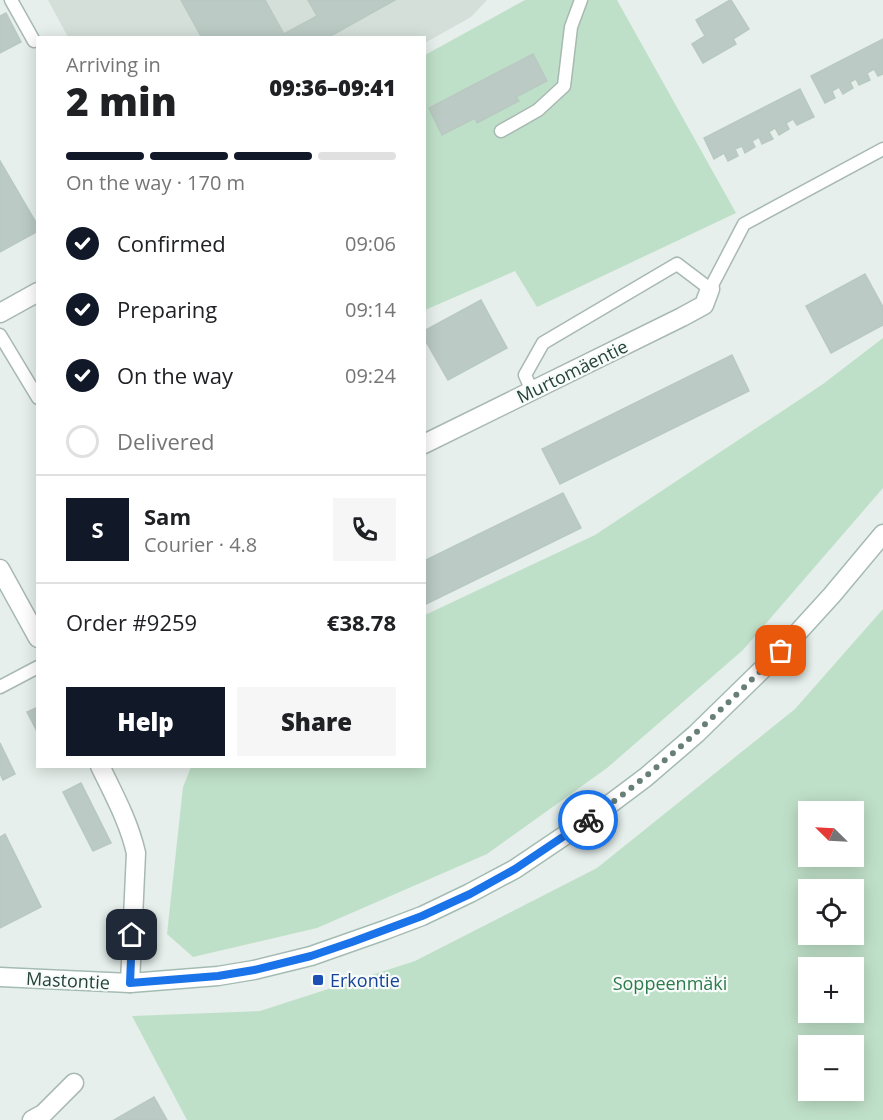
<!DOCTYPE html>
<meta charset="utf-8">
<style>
:root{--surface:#fff;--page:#f6f6f6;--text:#202124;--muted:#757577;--line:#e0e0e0;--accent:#111827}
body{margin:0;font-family:"Open Sans",sans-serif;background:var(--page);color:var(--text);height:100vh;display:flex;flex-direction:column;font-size:22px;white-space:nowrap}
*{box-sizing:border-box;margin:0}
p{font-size:20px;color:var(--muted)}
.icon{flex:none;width:33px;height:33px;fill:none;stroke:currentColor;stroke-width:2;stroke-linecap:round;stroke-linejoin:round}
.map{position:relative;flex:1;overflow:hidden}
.details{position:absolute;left:36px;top:36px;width:390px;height:732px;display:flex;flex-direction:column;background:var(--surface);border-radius:0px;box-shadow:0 3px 15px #0003}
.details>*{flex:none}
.needle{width:39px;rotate:294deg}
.tools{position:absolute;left:798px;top:801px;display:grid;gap:12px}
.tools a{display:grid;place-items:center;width:66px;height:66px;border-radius:0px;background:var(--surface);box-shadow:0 3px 15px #0003;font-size:30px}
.pin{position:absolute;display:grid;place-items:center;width:51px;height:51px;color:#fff;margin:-26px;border-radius:12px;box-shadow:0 3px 9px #0006}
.courier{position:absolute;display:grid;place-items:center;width:60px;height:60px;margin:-30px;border:4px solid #1a73e8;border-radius:50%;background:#fff;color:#222;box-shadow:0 2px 8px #0007}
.head em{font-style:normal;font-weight:800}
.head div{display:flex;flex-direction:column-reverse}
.head{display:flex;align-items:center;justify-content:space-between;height:102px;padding:0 30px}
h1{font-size:39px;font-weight:800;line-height:45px}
.bar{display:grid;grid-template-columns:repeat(4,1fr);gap:9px 6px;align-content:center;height:72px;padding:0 30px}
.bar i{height:8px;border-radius:4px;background:var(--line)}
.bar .selected{background:var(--accent)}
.bar p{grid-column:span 4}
.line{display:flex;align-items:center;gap:15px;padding:0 30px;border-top:2px solid var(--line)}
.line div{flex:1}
.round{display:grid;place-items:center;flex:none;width:63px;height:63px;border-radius:0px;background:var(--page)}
ol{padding:0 30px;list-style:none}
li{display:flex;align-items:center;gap:18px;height:66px}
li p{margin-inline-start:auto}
li .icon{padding:6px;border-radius:50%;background:var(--accent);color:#fff;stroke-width:4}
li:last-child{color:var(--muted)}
li i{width:33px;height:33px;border:3px solid var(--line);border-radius:50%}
.primary-button{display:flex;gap:12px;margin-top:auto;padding:12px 30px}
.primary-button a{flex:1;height:69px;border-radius:0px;background:var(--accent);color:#fff;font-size:24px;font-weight:800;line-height:69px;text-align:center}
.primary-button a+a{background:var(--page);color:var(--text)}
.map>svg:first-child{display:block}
.built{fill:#d4dfda}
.green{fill:#bfe0c8;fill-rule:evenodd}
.building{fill:#bbcac4;stroke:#b8c9c2;stroke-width:1.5}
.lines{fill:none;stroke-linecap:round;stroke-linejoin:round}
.lane-casing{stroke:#a8b8b2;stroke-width:15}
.street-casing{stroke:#a8b8b2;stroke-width:21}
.secondary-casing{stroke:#a4bbb3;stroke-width:21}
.lane{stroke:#fff;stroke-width:12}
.street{stroke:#fff;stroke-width:18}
.secondary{stroke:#fff;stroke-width:18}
.done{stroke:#687f78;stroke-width:6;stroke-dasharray:0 10.8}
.route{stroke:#1a73e8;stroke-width:8}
.transit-dot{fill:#1a4fb4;stroke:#f7fbf9;stroke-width:2}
.labels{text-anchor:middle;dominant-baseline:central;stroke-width:4.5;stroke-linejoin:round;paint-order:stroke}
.street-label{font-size:18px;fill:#24423a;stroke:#f7fbf9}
.transit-label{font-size:18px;fill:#164399;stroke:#f7fbf9;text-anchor:start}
.park-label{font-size:18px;fill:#2d7a4b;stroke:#f7fbf9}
</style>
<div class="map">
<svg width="883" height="1120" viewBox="0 0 883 1120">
<rect width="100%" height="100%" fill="#e6efeb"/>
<path class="built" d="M 48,0 L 487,0 L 471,17 L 425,43 L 424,38 L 68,37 Z"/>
<g class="green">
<path d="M 525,0 L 617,0 L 736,213 L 537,307 L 515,271 L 425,310 L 425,55 Z"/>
<path d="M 883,338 L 883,488 L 743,650 L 607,768 L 487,854 L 317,928 L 193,957 L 167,934 L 183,787 L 191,767 L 424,766 L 425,615 L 595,535 L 823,384 Z"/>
<path d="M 883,609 L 883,1120 L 187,1120 L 132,1016 L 260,1011 L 415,961 L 597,868 L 795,709 ZM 808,812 L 854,812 L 854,856 L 808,856 ZM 808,890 L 854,890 L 854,934 L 808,934 ZM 808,968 L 854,968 L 854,1012 L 808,1012 ZM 808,1046 L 854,1046 L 854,1090 L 808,1090 Z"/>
</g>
<g class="building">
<path d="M 181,0 L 265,0 L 284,34 L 317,16 L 308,0 L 395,0 L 327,38 L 202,38 Z"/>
<path d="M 730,0 L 731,0 L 749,29 L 733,39 L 736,44 L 703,63 L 692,44 L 705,36 L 696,20 Z"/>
<path d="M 6,13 L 21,42 L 0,53 L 0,16 Z"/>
<path d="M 883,39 L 883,74 L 878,76 L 874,69 L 867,73 L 870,80 L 859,85 L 856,79 L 850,82 L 853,88 L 843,94 L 839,87 L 832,91 L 835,98 L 825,103 L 811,76 Z"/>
<path d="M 533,54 L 547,81 L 516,97 L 519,101 L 477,123 L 475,118 L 442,135 L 429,108 Z"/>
<path d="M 800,89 L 814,117 L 797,125 L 793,119 L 786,123 L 789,129 L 779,135 L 775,128 L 769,132 L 773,139 L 762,144 L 759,137 L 752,141 L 755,147 L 745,153 L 742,146 L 735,149 L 738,156 L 728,161 L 724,153 L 714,159 L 704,138 Z"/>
<path d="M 0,161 L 38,226 L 38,231 L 0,252 Z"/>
<path d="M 865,274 L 883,307 L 883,325 L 831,353 L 806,306 Z"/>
<path d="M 481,300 L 507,348 L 448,380 L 424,338 L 424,331 Z"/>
<path d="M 732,355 L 749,391 L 560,484 L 542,449 Z"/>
<path d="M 563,493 L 581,528 L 424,605 L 424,561 Z"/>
<path d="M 38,707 L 38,733 L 27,712 Z"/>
<path d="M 0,743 L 15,774 L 3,780 L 0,773 Z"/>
<path d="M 81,783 L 111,843 L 93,851 L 63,792 Z"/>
<path d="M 5,834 L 41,907 L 0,928 L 0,837 Z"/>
<path d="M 154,1097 L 167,1120 L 114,1120 Z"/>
</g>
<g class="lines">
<defs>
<g id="lane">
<path d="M 11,0 L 34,41"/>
<path d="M 501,131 L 538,110 L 564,86 L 571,27 L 581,0"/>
<path d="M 0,335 L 38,398"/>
<path d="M 532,391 L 525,375 L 543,343 L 677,264 L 710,289 L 744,224 L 883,149"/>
<path d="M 0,687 L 38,667"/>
</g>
<g id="street">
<path d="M 0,313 L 38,292"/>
<path d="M 424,444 L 682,317 L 704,305 L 710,289"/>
<path d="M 0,569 L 38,638"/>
<path d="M 100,766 C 114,795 129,822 136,853 L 130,983"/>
<path d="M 32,1120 L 43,1114 L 74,1083"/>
</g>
<path id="secondary" d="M 0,977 L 130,983 L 218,976 L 254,970 L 311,956 L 385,930 L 422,916 L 470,893 L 515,869 L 598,813 L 646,777 L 696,734 L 781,651 L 832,595 L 883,534"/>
</defs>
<use href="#lane" class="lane-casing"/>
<use href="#street" class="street-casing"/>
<use href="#secondary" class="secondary-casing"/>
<use href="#lane" class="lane"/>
<use href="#street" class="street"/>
<use href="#secondary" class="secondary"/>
</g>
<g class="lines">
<path class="done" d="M 588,820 C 659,771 720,711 781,651"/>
<path class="route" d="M 132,935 L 130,983 L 218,976 L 254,970 L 311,956 L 352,942 L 422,916 L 470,894 L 515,869 L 588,820"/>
</g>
<rect class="transit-dot" x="312" y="974" width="12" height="12" rx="3"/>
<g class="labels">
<g class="street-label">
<text transform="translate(572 371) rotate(-26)">Murtomäentie</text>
<text transform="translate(68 980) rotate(3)">Mastontie</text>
</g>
<g class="transit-label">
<text x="330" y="980">Erkontie</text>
</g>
<g class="park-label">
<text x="670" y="983">Soppeenmäki</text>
</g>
</g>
</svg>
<div class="tools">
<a><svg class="needle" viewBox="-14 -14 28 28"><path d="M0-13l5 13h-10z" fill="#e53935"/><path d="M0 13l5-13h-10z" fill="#757577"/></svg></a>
<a><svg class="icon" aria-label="locate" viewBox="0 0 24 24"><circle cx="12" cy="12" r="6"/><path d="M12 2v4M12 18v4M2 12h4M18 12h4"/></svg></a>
<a>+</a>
<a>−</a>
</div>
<div class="pin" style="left:781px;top:651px;background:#ea580c"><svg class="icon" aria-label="bag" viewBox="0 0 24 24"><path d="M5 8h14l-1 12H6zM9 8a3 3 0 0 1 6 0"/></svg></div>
<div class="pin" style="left:132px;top:935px;background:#1f2937"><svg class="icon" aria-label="home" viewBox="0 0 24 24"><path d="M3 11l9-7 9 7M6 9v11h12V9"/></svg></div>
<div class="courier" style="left:588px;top:820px"><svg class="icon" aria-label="bike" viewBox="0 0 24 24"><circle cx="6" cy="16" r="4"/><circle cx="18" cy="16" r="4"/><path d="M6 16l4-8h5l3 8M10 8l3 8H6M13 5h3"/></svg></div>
<section class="details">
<div class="head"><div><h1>2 min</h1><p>Arriving in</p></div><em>09:36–09:41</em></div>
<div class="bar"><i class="selected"></i><i class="selected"></i><i class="selected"></i><i></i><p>On the way · 170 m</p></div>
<ol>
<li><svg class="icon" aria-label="check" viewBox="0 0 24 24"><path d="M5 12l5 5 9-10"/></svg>Confirmed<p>09:06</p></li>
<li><svg class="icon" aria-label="check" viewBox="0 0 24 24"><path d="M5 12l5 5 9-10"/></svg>Preparing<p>09:14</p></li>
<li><svg class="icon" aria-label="check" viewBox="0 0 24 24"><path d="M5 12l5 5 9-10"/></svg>On the way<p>09:24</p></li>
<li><i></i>Delivered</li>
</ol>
<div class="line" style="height:108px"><b class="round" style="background:var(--accent);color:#fff">S</b><div><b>Sam</b><p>Courier · 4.8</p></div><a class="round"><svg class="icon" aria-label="phone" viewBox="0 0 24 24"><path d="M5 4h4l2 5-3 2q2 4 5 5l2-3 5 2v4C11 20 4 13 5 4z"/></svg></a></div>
<div class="line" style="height:78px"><div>Order #9259</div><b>€38.78</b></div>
<div class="primary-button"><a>Help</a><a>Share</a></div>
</section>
</div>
